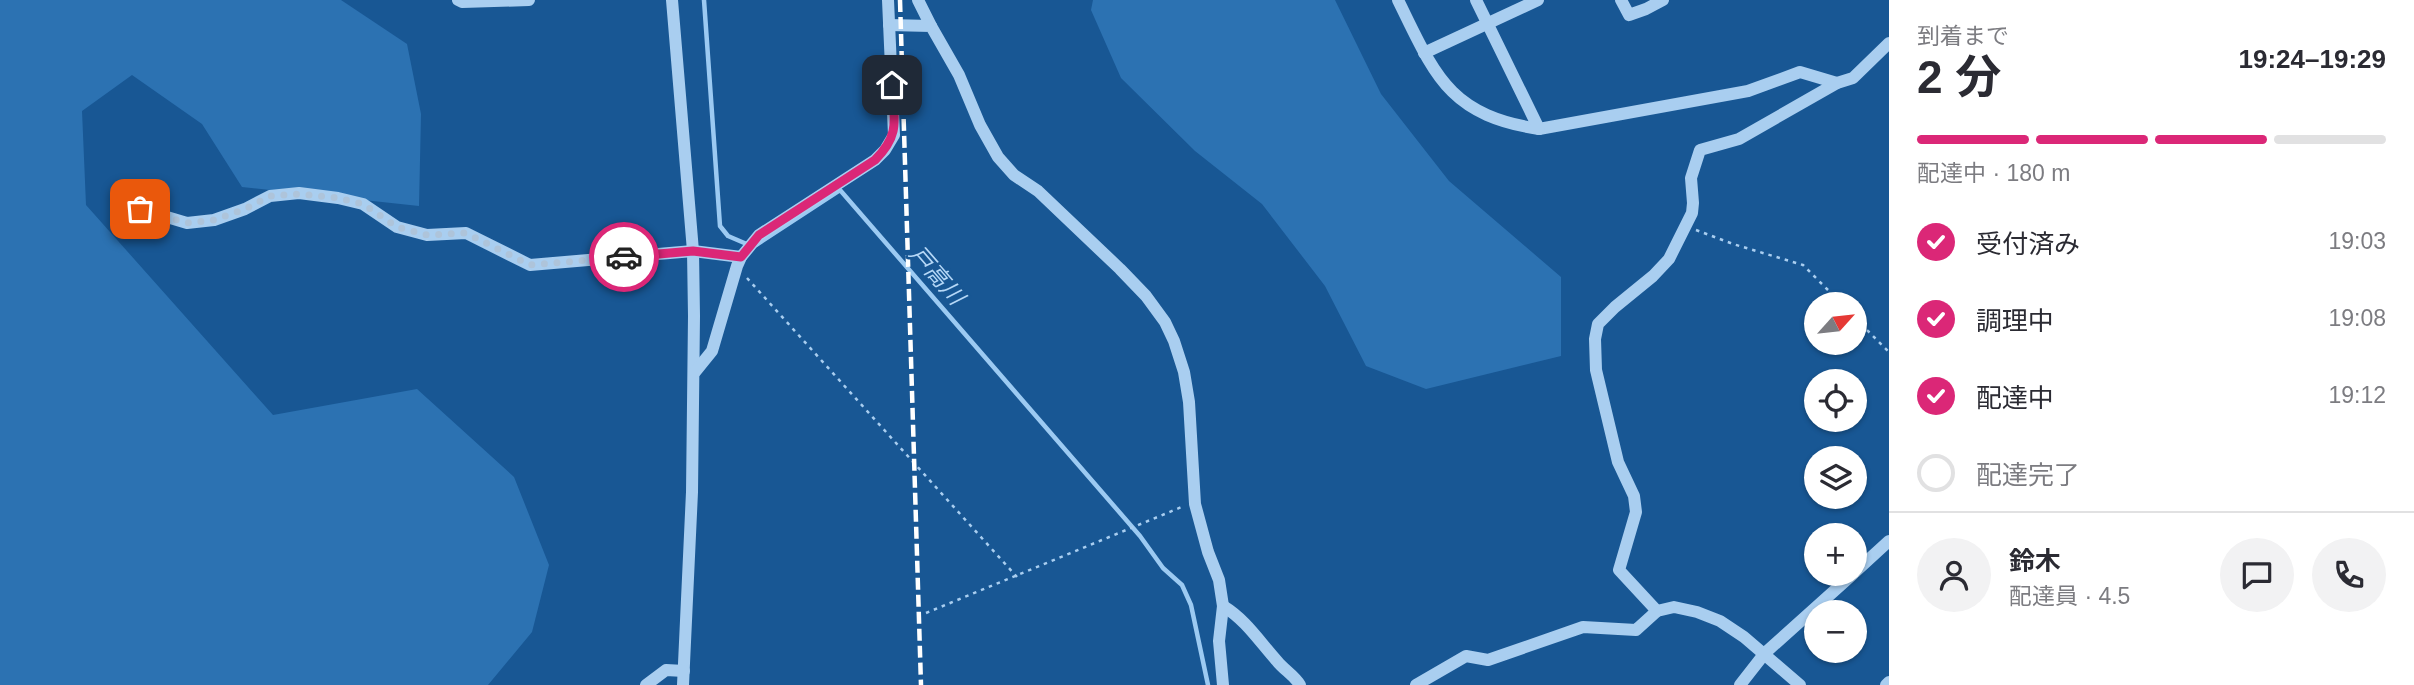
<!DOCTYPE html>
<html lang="ja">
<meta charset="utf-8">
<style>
:root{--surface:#fff;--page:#f2f2f3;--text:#2b2b33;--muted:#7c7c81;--line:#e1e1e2;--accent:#db2777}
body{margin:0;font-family:Arial,"Noto Sans JP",sans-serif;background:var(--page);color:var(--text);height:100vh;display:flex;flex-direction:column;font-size:26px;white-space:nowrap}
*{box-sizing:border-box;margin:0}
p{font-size:23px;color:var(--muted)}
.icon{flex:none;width:38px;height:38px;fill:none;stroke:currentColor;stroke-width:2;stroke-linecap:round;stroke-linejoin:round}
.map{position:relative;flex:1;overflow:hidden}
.details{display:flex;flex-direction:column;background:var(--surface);width:525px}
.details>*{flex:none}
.needle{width:46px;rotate:63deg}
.buttons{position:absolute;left:1804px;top:292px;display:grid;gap:14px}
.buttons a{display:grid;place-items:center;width:63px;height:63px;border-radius:50%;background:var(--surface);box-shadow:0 2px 5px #0004;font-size:35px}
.pin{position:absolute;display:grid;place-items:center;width:60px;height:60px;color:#fff;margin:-30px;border-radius:14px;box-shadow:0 4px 10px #0006}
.courier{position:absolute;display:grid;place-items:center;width:70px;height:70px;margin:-35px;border:5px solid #db2777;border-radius:50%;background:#fff;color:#222;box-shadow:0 2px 9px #0007}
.summary em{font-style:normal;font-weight:700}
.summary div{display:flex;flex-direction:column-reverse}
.summary{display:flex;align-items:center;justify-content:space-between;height:119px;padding:0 28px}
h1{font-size:46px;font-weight:700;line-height:52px}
.bar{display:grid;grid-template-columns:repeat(4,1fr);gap:10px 7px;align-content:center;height:84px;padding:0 28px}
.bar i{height:9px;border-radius:5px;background:var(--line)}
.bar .on{background:var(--accent)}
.bar p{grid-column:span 4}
.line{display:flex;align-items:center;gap:18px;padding:0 28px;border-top:2px solid var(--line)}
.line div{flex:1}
.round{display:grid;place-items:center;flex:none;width:74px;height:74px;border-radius:37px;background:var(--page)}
ol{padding:0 28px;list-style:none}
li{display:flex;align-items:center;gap:21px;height:77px}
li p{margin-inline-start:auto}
li .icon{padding:7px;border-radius:50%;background:var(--accent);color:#fff;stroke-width:4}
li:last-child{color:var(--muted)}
li i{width:38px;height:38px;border:4px solid var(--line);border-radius:50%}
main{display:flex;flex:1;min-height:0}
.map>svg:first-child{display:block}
.green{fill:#2c72b2}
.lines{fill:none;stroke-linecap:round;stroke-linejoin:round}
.stream{stroke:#9ccaf2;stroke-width:4.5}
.path{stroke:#a9cef0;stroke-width:2.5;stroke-dasharray:3.5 5;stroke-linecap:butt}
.minor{stroke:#a9cef0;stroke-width:12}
.rail{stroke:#fff;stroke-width:4.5;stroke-dasharray:12 5;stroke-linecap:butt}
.done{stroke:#aec4da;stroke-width:7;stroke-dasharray:0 12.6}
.route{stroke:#db2777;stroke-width:9}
.labels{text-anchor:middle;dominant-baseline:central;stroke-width:5;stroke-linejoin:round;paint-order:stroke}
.water-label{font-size:23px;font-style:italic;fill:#b6d8f7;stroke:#185794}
</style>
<main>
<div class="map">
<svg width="1889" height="685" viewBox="0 0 1889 685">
<rect width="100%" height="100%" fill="#185794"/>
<g class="green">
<path d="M 0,0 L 341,0 L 407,44 L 421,114 L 419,206 L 242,187 L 202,124 L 132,75 L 82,111 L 86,205 L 273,415 L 417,389 L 514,477 L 549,565 L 532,632 L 488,685 L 0,685 Z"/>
<path d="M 1093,0 L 1335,0 L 1381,94 L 1449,181 L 1561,277 L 1561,356 L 1426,389 L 1366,366 L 1325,286 L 1262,204 L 1195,151 L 1121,78 L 1091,10 Z"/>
</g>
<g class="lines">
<g class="stream">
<path d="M 704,0 L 720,226 L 728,236 L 749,245"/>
<path d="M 756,245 L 840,190 L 1140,536 L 1163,568 L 1182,585 L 1191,605 L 1208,685"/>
</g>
<g class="path">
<path d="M 1696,230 L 1733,244 L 1803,265 L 1842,304"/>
<path d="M 747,278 L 1017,577"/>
<path d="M 1855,318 L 1889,352"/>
<path d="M 926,613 L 1184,506"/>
</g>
<g class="minor">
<path d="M 458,0 L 462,2 L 529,0"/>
<path d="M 672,0 L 693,251 L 694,316 L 692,492 L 683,685"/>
<path d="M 918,0 L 931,26"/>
<path d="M 1398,0 C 1435,75 1448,115 1539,129 L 1748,91 L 1800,72 L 1837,83"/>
<path d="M 1476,0 L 1539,129"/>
<path d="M 1621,0 L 1629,15 L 1646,9 L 1663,0"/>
<path d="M 889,25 L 931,26 L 959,75 L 980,125 L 998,157 L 1014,175 L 1038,191 L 1120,269 L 1146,296 L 1165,322 L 1174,341 L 1184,372 L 1189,402 L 1195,504 L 1208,552 L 1219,580 L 1223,606 L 1219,641 L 1223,685"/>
<path d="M 1424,53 L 1538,0"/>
<path d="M 140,209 L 187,223 L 214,220 L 245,209 L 270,196 L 299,193 L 338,198 L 363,204 L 397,227 L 427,235 L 466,233 L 530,265 L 693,251 L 741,257"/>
<path d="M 695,372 L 712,351 L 737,266 L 741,257 L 759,235 L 875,160 L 885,150 L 894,135 L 888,0"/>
<path d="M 1855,572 L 1889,541"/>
<path d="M 1223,606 C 1246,620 1259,641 1277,661 C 1284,670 1294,675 1300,685"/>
<path d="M 1657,611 L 1619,570 L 1636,512 L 1634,496 L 1618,462 L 1596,370 L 1595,339 L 1598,324 L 1615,307 L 1653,276 L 1669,259 L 1692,213 L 1693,203 L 1691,178 L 1700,150 L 1739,139 L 1837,83 L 1853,78 L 1889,43"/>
<path d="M 646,685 L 666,670 L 684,671"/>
<path d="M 1416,685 L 1466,656 L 1488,660 L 1583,627 L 1636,630 L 1657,611 L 1674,607 L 1697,612 L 1720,621 L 1744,637 L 1800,685"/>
<path d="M 1740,685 L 1765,653 L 1853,574"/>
<path d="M 1886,685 L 1889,682"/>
</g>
<path class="rail" d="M 900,0 L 921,685"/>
</g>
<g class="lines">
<path class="done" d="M 140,209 L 187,223 L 214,220 L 245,209 L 270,196 L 299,194 L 338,198 L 363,204 L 397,227 L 427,235 L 466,233 L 530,265 L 624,257"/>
<path class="route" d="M 624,257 L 693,251 L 741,257 L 759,235 L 875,160 C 901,134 894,119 892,85"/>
</g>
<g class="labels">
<g class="water-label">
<text transform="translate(937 275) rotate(49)">戸高川</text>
</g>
</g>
</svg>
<div class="buttons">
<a><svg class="needle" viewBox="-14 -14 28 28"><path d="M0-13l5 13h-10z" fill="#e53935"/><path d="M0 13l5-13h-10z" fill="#7c7c81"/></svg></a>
<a><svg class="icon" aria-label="locate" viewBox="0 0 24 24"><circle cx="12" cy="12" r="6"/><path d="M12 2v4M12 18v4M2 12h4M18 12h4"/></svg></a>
<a><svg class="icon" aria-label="layers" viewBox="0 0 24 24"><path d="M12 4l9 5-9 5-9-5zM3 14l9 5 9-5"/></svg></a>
<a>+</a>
<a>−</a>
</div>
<div class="pin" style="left:140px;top:209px;background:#ea580c"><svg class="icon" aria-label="bag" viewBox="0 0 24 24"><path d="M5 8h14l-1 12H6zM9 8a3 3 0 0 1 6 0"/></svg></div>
<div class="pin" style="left:892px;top:85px;background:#1f2937"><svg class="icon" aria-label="home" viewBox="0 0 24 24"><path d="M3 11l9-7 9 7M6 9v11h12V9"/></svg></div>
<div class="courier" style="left:624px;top:257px"><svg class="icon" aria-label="car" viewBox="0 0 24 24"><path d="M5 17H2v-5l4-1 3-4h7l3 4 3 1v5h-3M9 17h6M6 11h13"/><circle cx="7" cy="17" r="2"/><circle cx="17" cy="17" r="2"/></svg></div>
</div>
<section class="details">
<div class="summary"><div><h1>2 分</h1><p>到着まで</p></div><em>19:24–19:29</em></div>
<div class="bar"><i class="on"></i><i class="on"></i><i class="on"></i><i></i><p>配達中 · 180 m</p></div>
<ol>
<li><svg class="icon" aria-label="check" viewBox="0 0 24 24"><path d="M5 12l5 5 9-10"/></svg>受付済み<p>19:03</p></li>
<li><svg class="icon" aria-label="check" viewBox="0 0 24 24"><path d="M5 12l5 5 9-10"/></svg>調理中<p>19:08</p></li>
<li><svg class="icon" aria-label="check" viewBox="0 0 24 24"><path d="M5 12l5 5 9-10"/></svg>配達中<p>19:12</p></li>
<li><i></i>配達完了</li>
</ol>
<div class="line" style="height:126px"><a class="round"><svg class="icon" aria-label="person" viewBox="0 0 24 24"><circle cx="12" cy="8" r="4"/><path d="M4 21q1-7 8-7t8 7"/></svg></a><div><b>鈴木</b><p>配達員 · 4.5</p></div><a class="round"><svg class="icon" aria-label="chat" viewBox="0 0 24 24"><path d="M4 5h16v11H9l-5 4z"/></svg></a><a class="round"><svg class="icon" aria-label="phone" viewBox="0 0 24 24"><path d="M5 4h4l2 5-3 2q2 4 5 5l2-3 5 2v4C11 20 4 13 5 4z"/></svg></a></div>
</section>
</main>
